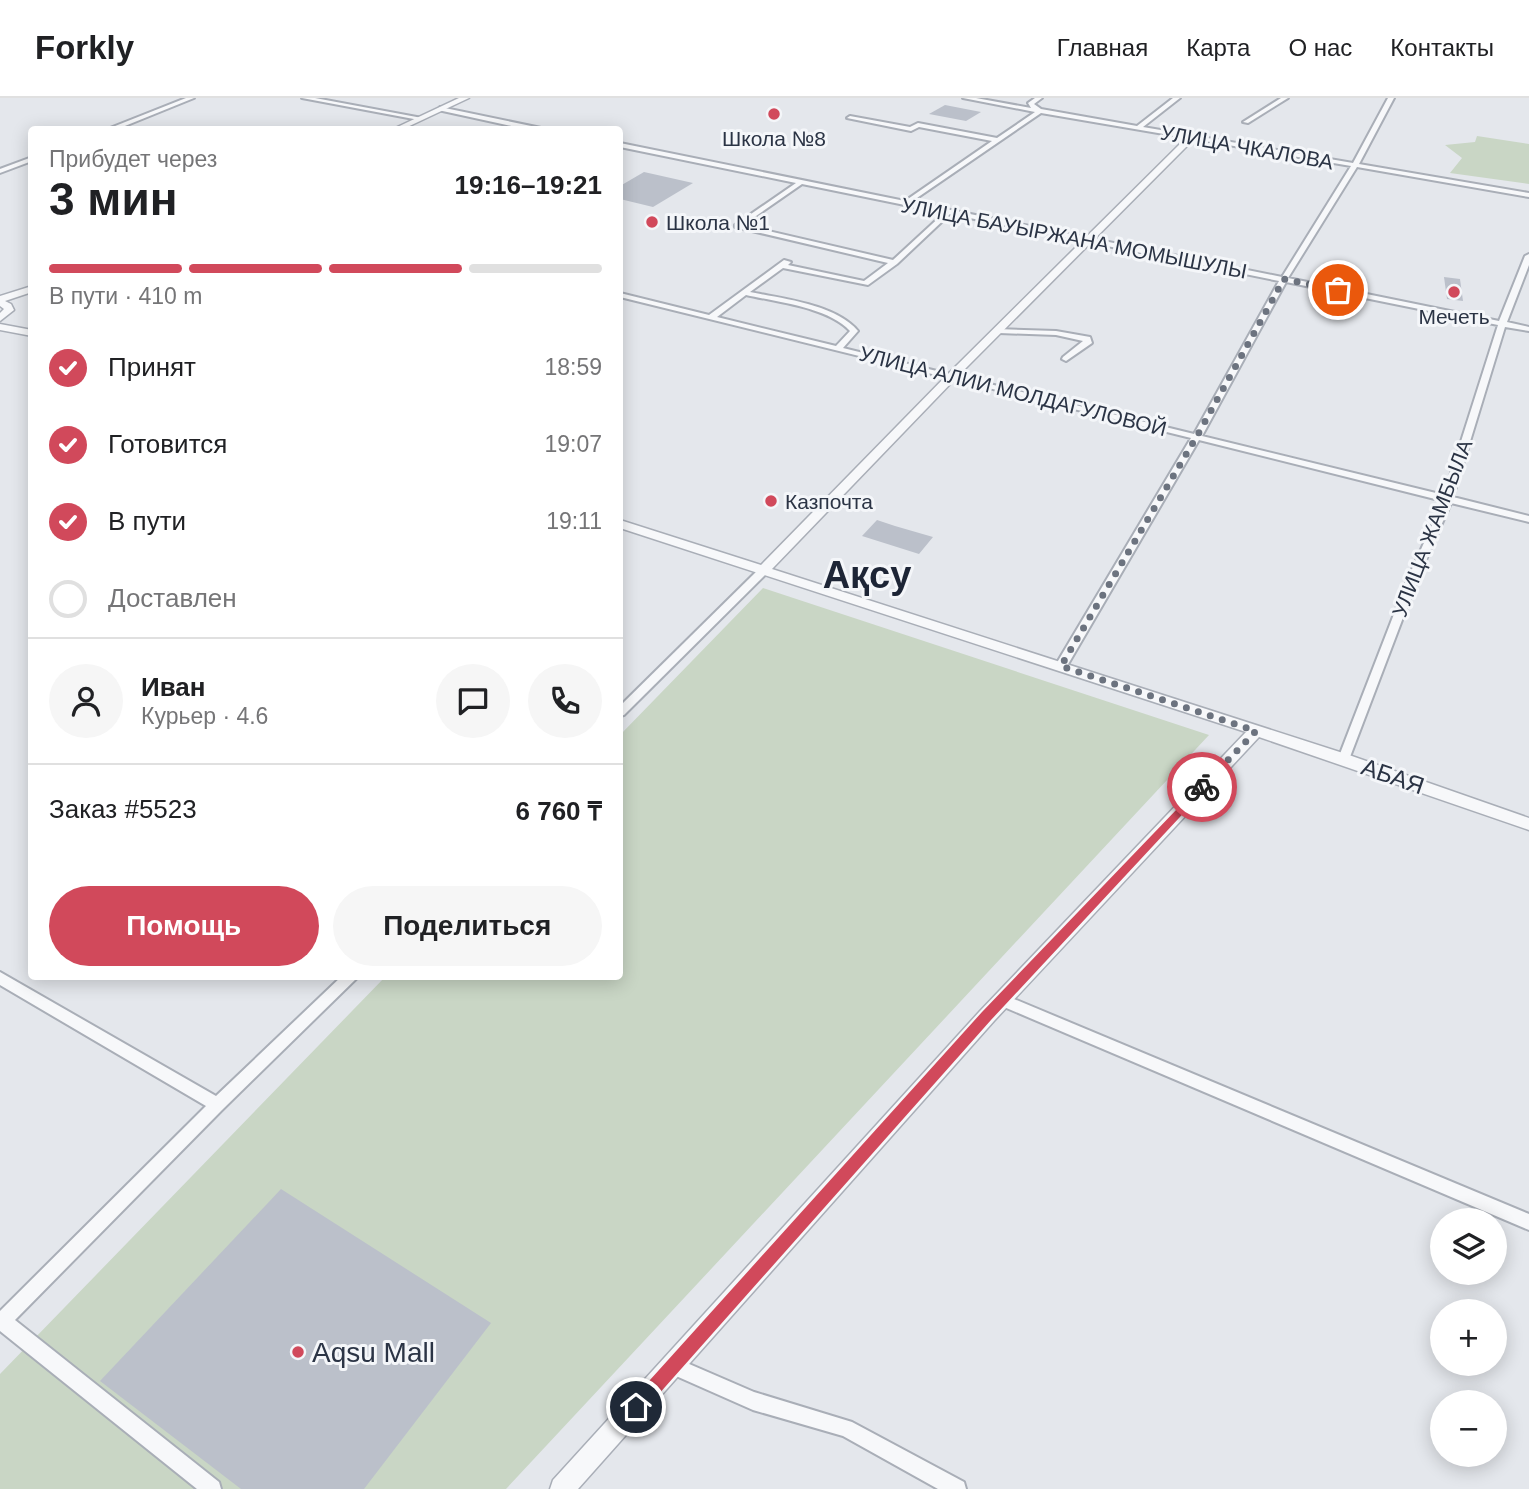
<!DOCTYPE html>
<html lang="ru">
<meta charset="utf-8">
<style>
:root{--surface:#fff;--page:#f6f6f6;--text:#202124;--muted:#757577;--line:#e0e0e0;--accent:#d1495b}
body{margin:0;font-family:Arial,sans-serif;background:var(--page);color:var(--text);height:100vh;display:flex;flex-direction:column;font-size:26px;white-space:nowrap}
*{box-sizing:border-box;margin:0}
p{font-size:23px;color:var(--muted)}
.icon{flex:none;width:38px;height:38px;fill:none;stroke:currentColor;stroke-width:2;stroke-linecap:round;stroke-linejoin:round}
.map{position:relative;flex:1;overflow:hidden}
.sheet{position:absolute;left:28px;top:28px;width:595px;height:854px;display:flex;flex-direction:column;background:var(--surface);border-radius:7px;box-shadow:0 4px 18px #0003}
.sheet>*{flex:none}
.fabs{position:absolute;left:1430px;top:1110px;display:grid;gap:14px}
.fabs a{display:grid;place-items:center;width:77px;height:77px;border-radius:50%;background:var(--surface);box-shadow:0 4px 18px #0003;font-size:35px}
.pin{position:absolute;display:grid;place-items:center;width:60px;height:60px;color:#fff;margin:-30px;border:4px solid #fff;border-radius:50%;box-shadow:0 2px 7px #0007}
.courier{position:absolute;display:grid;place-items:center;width:70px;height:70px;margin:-35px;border:5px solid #d1495b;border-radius:50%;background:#fff;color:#222;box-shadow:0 2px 9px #0007}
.head em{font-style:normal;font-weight:700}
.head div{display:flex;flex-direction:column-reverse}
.head{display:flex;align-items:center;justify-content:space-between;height:119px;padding:0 21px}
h1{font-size:46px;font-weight:700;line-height:52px}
.bar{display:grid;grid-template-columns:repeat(4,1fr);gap:10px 7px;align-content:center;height:84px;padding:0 21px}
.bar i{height:9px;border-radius:5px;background:var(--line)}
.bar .selected{background:var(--accent)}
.bar p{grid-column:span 4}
.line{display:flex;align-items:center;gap:18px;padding:0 21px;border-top:2px solid var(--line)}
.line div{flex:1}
.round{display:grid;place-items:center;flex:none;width:74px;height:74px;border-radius:37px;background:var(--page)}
ol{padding:0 21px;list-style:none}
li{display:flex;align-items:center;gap:21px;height:77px}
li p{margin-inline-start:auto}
li .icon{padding:7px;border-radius:50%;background:var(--accent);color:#fff;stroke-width:4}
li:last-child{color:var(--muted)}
li i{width:38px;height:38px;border:4px solid var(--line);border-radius:50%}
.button{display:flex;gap:14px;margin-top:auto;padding:14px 21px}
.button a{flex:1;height:80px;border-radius:42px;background:var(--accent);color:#fff;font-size:28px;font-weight:700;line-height:80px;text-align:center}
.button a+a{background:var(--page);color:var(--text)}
header{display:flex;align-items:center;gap:42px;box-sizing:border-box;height:98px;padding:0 35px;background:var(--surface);border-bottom:2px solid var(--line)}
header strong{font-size:33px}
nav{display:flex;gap:38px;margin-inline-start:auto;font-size:24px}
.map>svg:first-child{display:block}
.green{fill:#c9d6c5}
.building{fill:#bbc0ca}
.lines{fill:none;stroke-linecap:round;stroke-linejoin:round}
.minor-casing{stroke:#a9aeb7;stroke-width:4}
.tertiary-casing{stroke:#a9aeb7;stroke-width:3}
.minor{fill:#f7f8fa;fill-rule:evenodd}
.tertiary{fill:#f7f8fa;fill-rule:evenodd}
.route{fill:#d1495b}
.done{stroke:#6c737f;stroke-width:7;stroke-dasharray:0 12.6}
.poi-dot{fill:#d1495b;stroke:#f4f6f9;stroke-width:2.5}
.labels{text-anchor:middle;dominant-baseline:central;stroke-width:6;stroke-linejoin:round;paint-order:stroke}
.far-poi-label{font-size:21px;fill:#2b3445;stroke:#f4f6f9}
.far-street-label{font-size:21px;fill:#2b3445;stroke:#f4f6f9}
.street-label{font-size:24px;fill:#2b3445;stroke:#f4f6f9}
.near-poi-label{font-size:28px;fill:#2b3445;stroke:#f4f6f9;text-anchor:start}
.town-label{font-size:38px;font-weight:bold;fill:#1d2536;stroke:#f4f6f9}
</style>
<header>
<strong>Forkly</strong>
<nav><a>Главная</a><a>Карта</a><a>О нас</a><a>Контакты</a></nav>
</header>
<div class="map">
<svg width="1529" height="1391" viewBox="0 0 1529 1391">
<rect width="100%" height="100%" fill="#e4e7ec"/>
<g class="green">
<path d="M 1477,38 L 1529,46 L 1529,86 L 1450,75 L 1462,60 L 1445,47 L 1475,44 Z"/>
<path d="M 763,490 L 1209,637 L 506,1391 L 0,1391 L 0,1276 L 385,879 L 620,878 L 620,637 Z"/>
</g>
<g class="building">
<path d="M 945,7 L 981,14 L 966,23 L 929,16 Z"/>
<path d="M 644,74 L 693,85 L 653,109 L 620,101 L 620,88 Z"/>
<path d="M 1444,179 L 1460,181 L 1463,203 L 1447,201 Z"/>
<path d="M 877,422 L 895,428 L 933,439 L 919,456 L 862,438 Z"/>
<path d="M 281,1091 L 491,1225 L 364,1391 L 241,1391 L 100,1283 Z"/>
</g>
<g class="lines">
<defs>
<g id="minor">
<path d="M 186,0 L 194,0 L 115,32 L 105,32 Z"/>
<path d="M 302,0 L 315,0 L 422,20 L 419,22 Z"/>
<path d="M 963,0 L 976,0 L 1031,10 L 1028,5 L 1035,0 L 1042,0 L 1034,6 L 1041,11 L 1137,28 L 1173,0 L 1180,0 L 1143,29 L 1353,65 L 1388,0 L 1394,0 L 1359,66 L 1529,95 L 1529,99 L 1357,69 L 1288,180 L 1499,223 L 1525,158 L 1529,156 L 1529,167 L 1507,224 L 1529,229 L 1529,233 L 1505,229 L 1453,399 L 1529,418 L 1529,424 L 1451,405 L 1418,480 L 1348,664 L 1344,665 L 1338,661 L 1408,480 L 1443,403 L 1199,342 L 1067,568 L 1061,571 L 1055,568 L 1191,340 L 620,199 L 620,195 L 709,217 L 784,162 L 791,164 L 788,167 L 864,183 L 888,165 L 735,129 L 735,127 L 796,85 L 620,49 L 620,45 L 905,103 L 992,43 L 919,29 L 911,33 L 847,20 L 850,18 L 910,29 L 918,25 L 997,40 L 1035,14 ZM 1041,15 L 1351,68 L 1282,179 L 911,104 ZM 802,86 L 944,115 L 893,162 L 743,127 ZM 950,116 L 1279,183 L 1194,336 L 843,250 L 858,233 C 835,206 783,201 750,194 L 783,170 L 868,187 L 897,166 ZM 1286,184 L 1498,227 L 1444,397 L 1202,338 ZM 746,197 C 776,204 828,209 850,233 L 836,248 L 717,219 Z"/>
<path d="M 1281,0 L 1288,0 L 1248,25 L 1243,24 Z"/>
<path d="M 440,9 L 541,30 L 544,32 L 530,32 L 438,12 Z"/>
<path d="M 32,59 L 32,63 L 0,75 L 0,71 Z"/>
<path d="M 996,231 L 1056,233 L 1090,239 L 1092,245 L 1066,263 L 1062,261 L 1063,259 L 1083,243 L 1056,237 L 999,235 L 996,235 Z"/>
<path d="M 763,470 L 767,471 L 767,475 L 624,617 L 620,618 L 620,608 L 759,471 Z"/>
<path d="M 0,874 L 216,998 L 342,878 L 359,878 L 222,1012 L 15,1222 L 219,1384 L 221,1391 L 197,1391 L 0,1233 L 0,1213 L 206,1008 L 0,887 Z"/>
<path d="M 1002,896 L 1529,1116 L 1529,1132 L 997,906 L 995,902 L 997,898 Z"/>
<path d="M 673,1259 L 754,1294 L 852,1324 L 964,1384 L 966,1391 L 938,1391 L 843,1338 L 753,1312 L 667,1274 L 664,1268 L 667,1262 Z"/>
</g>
<g id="tertiary">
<path d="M 459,0 L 469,0 L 401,32 L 391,32 Z"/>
<path d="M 1189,37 L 1196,39 L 956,280 L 772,471 L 1349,657 L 1529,720 L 1529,732 L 1259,639 L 994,923 L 578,1391 L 550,1391 L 553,1382 L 980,913 L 1246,634 L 620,430 L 620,422 L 761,467 L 948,276 Z"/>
<path d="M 32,188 L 32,194 L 5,203 L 11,206 L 14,212 L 0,223 L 0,215 L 4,211 L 0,208 L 0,198 Z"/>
<path d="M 0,226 L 32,232 L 32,238 L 0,232 Z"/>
</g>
</defs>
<use href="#minor" class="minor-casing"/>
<use href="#tertiary" class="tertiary-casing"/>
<use href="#minor" class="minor"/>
<use href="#tertiary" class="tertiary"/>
</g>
<path class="route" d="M 1202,685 L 1208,689 L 1206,691 L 991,922 L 642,1315 L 636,1317 L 631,1315 L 628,1309 L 631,1303 L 982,914 Z"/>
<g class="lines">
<path class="done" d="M 1202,689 L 1256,633 L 1061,568 L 1197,338 L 1284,181 L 1338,192"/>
</g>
<g class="poi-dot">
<circle cx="774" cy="16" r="7"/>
<circle cx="652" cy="124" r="7"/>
<circle cx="1454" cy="194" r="7"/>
<circle cx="771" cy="403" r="7"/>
<circle cx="298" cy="1254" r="7"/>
</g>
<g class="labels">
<g class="far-poi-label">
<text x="774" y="40">Школа №8</text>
<text x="666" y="124" text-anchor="start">Школа №1</text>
<text x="1454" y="218">Мечеть</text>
<text x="785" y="403" text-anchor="start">Казпочта</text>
</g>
<g class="far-street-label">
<text transform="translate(1247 49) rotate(10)">УЛИЦА ЧКАЛОВА</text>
<text transform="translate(1074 140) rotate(11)">УЛИЦА БАУЫРЖАНА МОМЫШУЛЫ</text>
<text transform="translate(1013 293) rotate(14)">УЛИЦА АЛИИ МОЛДАГУЛОВОЙ</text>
<text transform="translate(1432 430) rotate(-69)">УЛИЦА ЖАМБЫЛА</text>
</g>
<g class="street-label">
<text transform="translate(1393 678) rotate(19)">АБАЯ</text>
</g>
<g class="near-poi-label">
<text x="312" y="1254">Аqsu Mall</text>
</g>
<g class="town-label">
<text x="867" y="477">Ақсу</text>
</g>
</g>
</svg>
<div class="fabs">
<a><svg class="icon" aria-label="layers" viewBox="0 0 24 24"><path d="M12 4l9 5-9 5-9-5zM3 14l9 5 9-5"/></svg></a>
<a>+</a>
<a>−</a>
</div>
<div class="pin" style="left:1338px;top:192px;background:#ea580c"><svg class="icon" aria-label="bag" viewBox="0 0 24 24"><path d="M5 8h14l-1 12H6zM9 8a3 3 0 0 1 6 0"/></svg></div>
<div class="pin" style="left:636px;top:1309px;background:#1f2937"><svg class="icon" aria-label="home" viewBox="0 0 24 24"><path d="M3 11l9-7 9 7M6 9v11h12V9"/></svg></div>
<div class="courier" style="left:1202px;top:689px"><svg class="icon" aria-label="bike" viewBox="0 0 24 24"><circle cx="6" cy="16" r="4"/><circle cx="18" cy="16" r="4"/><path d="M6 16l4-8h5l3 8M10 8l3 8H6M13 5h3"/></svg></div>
<section class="sheet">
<div class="head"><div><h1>3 мин</h1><p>Прибудет через</p></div><em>19:16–19:21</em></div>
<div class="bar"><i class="selected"></i><i class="selected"></i><i class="selected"></i><i></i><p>В пути · 410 m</p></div>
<ol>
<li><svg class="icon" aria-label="check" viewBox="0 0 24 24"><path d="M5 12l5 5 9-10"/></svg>Принят<p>18:59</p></li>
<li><svg class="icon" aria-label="check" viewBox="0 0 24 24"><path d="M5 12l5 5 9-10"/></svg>Готовится<p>19:07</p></li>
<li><svg class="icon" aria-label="check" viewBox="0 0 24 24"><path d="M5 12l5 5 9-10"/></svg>В пути<p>19:11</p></li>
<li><i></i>Доставлен</li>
</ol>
<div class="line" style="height:126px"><a class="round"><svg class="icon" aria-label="person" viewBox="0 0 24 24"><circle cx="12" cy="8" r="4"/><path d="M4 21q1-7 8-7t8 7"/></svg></a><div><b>Иван</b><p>Курьер · 4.6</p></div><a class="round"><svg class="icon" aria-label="chat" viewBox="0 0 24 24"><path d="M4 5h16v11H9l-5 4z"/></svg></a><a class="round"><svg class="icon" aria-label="phone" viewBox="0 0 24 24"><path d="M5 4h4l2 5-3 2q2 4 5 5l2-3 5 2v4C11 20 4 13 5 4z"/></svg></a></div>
<div class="line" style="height:91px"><div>Заказ #5523</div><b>6 760 ₸</b></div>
<div class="button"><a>Помощь</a><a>Поделиться</a></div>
</section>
</div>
